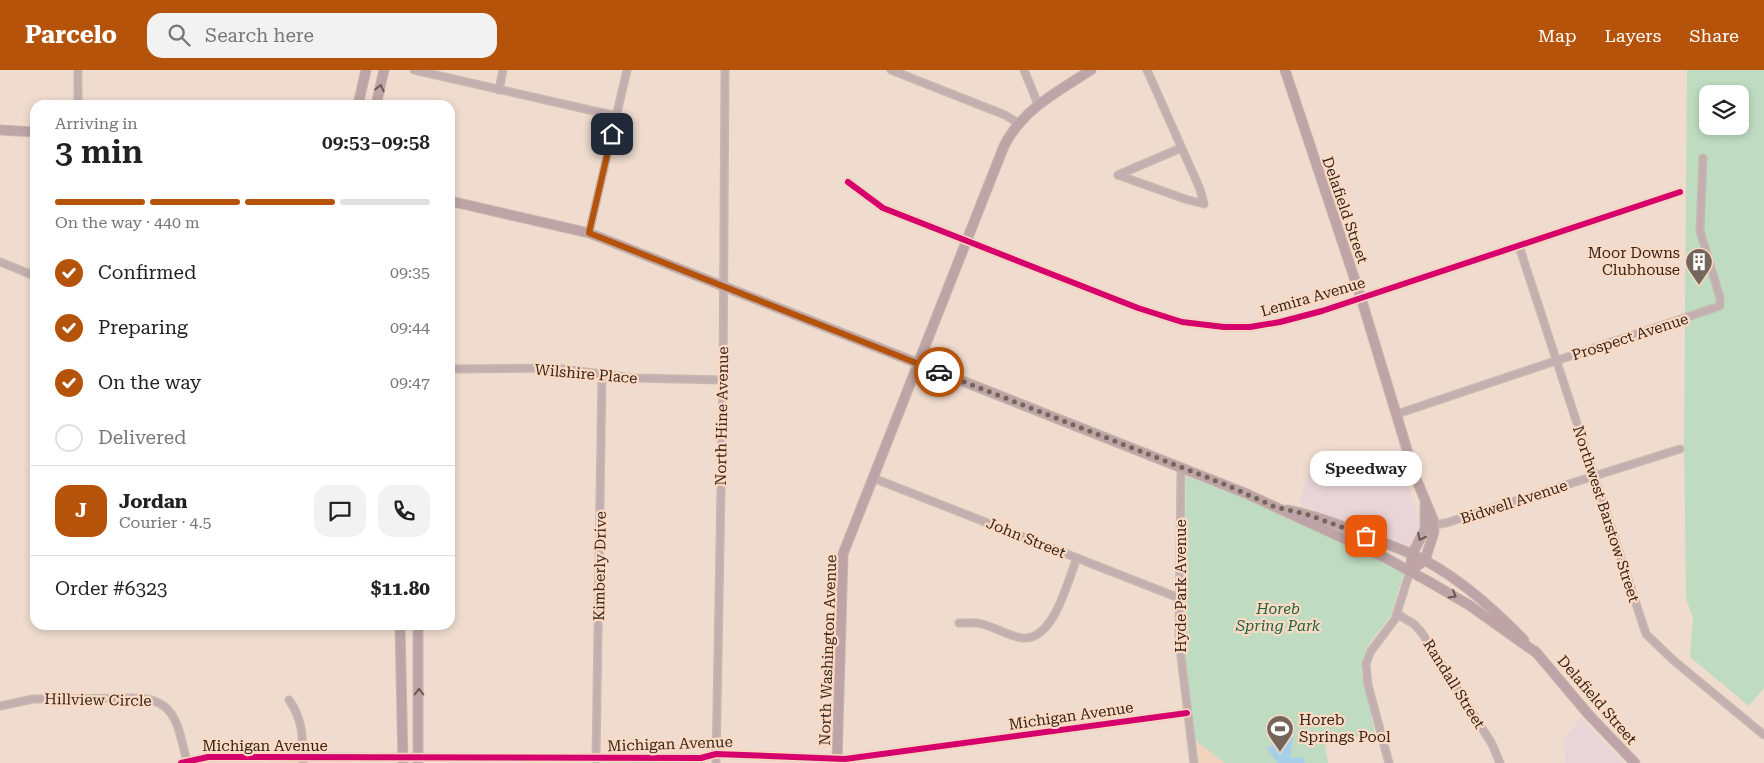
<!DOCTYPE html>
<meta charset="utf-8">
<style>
:root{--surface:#fff;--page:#f2f2f2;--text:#222;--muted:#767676;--line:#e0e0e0;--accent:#b45309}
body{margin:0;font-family:"Roboto Serif",serif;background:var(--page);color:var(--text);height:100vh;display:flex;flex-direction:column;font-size:19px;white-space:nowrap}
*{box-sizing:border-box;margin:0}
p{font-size:16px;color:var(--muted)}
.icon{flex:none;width:28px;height:28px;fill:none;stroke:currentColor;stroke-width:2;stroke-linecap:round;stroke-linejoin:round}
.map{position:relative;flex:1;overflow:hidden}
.sheet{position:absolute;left:30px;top:30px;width:425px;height:530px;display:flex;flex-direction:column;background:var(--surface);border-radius:15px;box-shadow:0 2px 8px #0003}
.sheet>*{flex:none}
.buttons{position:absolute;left:1699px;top:15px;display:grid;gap:10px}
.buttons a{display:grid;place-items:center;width:50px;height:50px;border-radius:10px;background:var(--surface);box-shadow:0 2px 8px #0003;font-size:25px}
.pin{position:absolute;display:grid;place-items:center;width:42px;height:42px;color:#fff;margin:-21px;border-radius:10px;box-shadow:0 2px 8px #0006}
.courier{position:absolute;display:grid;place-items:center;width:50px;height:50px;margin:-25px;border:4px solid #b45309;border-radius:50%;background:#fff;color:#222;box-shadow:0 1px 6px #0007}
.bubble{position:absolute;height:35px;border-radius:15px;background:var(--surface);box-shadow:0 2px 8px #0003;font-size:16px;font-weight:600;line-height:35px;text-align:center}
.head em{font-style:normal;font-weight:600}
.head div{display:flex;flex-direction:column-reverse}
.head{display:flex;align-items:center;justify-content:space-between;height:85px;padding:0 25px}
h1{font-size:32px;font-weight:600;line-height:38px}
.bar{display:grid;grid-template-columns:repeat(4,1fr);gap:8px 5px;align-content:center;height:60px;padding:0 25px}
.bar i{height:6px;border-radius:4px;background:var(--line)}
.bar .on{background:var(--accent)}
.bar p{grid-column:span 4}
.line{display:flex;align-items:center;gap:12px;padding:0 25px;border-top:1px solid var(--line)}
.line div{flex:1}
.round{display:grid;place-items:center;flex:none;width:52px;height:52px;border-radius:15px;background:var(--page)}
ol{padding:0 25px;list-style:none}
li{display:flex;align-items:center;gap:15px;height:55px}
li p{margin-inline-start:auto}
li .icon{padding:5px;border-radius:50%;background:var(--accent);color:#fff;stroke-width:4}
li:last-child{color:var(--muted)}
li i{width:28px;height:28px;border:2px solid var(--line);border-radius:50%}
header{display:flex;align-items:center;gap:30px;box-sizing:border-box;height:70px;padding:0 25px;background:var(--accent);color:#fff}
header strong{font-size:24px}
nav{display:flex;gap:28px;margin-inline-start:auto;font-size:18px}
.search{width:350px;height:45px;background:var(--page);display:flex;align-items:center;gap:12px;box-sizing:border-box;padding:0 18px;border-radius:15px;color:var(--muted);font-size:19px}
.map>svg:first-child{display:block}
.commercial{fill:#e9d5d8}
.built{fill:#f2d3be}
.green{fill:#bfdcc2;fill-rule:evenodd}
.water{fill:#a8cfea}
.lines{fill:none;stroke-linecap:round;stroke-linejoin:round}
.street-casing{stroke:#c7b8ae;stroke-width:9}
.secondary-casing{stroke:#c7b8ae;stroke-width:11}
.street{stroke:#c4afb0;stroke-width:6}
.secondary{stroke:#bea4a6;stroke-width:9}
.cycleway-casing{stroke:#fcd9c2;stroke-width:9}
.cycleway{stroke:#d6006c;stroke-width:6}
.oneway{stroke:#6b5854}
.done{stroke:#75665b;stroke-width:5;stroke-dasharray:0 9}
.route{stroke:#b45309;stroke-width:6}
.labels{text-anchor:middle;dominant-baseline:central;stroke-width:4.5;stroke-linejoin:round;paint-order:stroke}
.street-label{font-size:15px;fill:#33261d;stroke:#fcd9c2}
.poi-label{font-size:15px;fill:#33261d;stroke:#fcd9c2;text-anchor:end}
.park-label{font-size:15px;font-style:italic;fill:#1d6446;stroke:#fcd9c2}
</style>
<header>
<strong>Parcelo</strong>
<div class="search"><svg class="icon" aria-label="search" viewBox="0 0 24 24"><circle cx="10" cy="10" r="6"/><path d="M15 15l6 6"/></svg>Search here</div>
<nav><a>Map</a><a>Layers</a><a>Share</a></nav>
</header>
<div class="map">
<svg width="1764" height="693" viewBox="0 0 1764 693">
<rect width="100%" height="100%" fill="#efdccf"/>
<g class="commercial">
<path d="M 1311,392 L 1365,411 L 1404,401 L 1420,454 L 1413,476 L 1408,477 L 1299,434 L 1309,402 Z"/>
<path d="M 1581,648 L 1624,693 L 1566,693 L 1563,670 Z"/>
</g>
<path class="built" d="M 1196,671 L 1225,693 L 1199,693 Z"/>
<g class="green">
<path d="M 1687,0 L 1764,0 L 1764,618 L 1749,636 L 1690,587 L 1693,548 L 1686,529 L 1684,370 ZM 1708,24 L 1740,24 L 1740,56 L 1708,56 Z"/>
<path d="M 1186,406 L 1242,427 L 1404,502 L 1391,545 L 1367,577 L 1361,600 L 1375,663 L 1325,675 L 1328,693 L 1225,693 L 1196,671 L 1183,568 Z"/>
</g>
<path class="water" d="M 1281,668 L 1293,668 L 1290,688 L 1303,687 L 1305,693 L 1278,693 L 1267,679 Z"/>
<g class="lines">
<defs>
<g id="street">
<path d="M 78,0 L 78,35"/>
<path d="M 414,0 L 616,46"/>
<path d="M 891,0 L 1005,45 L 1018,53"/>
<path d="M 1024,0 L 1038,34"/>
<path d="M 499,20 L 503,0"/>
<path d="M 1118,105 L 1185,129 L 1204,134 L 1200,119 L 1147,0"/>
<path d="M 1118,105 L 1181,78"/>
<path d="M 848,112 L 883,138 L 1138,238 L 1182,252 L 1224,257 L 1250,257 L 1280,252 L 1322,241 L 1680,122"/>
<path d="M 589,163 L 627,0"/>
<path d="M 1519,176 L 1646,564 L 1673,590 L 1764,665"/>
<path d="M 0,192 L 35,206"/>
<path d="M 450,299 L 554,298 L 634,308 L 723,310"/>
<path d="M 1397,344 L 1720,236 L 1720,228 L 1700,161 L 1703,88"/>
<path d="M 1181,397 L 1179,570 L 1194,693"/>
<path d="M 873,408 L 1179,528"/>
<path d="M 1434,455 L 1446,453 L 1680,379"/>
<path d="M 1397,544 L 1414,554 L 1422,563 L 1492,674 L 1500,693"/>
<path d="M 959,553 C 966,553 974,552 982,554 C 995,557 1008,566 1022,568 C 1054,571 1067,512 1077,488"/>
<path d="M 289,630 C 303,649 303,669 303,693"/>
<path d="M 0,636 L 33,629 L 138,628 C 178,630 178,660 187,691"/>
<path d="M 596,689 L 602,304"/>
<path d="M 181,693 L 208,687 L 701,688 L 716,684 L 845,689 L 1187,643"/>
<path d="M 716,693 L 723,310 L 725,0"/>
<path d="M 1389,693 L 1368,615 L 1366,594 L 1371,581 L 1395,549 L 1410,501"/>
</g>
<g id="secondary">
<path d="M 1285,0 L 1361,228 L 1415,406 L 1433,449 L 1434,462 L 1425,490 L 1410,501"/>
<path d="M 358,35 L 366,0"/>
<path d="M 376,35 L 384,0"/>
<path d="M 0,60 L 35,62"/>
<path d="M 450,131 L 589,163 L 1245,423 L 1384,487 L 1426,510 L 1469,535 L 1538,584"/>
<path d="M 1287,440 C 1315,445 1341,455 1367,466 C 1386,474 1408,481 1426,491 C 1463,511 1495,540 1524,570"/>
<path d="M 1410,501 L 1412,485 L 1425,459 L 1425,435"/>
<path d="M 400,555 L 403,693"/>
<path d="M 418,555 L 418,693"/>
<path d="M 1535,581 L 1589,645 L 1635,693"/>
<path d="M 837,693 L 843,484 L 1004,76 C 1023,39 1057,22 1091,0"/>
</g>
</defs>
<use href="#street" class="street-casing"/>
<use href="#secondary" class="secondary-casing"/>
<use href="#street" class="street"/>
<use href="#secondary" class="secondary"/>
<defs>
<g id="cycleway">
<path d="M 848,112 L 883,138 L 1138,238 L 1182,252 L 1224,257 L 1250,257 L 1280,252 L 1322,241 L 1680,122"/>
<path d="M 181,693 L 208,687 L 701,688 L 716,684 L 845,689 L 1187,643"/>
</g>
</defs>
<use href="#cycleway" class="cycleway-casing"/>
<use href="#cycleway" class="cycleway"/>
</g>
<defs><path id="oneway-chevron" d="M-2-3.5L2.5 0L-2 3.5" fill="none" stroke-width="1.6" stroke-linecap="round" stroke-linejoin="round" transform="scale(1.25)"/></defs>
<g class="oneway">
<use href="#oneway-chevron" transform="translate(380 18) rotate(-77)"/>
<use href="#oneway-chevron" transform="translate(1421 467) rotate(117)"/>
<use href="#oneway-chevron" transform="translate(1453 525) rotate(30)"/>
<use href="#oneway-chevron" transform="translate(419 622) rotate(-90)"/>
</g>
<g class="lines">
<path class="done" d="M 939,302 L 1229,416 L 1275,437 L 1306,444 L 1366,466"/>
<path class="route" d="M 612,64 L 589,163 L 939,302"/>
</g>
<defs>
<symbol id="building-pin" viewBox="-11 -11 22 30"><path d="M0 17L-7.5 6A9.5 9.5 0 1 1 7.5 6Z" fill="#75665b" stroke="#fcd9c2"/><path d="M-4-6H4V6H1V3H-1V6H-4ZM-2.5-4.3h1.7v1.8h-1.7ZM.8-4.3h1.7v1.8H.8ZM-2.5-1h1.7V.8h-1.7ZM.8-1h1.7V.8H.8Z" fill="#fff"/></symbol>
<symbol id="stadium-pin" viewBox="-11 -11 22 30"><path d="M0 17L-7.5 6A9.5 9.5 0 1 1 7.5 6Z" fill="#75665b" stroke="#fcd9c2"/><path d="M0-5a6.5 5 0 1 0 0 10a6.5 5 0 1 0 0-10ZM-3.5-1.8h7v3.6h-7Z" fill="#fff"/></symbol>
</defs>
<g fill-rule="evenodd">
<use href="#building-pin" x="1683" y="176" width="32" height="43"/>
<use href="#stadium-pin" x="1264" y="643" width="32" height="43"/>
</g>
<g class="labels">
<g class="street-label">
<text transform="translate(1345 140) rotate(71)">Delafield Street</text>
<text transform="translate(1313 227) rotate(-16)">Lemira Avenue</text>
<text transform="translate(1630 267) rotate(-18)">Prospect Avenue</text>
<text transform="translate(586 304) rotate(5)">Wilshire Place</text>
<text transform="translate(722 346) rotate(-89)">North Hine Avenue</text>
<text transform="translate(1514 432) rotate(-18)">Bidwell Avenue</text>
<text transform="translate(1606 444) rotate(72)">Northwest Barstow Street</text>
<text transform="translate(1026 468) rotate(22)">John Street</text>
<text transform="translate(600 496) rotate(-89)">Kimberly Drive</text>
<text transform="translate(1181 516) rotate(-90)">Hyde Park Avenue</text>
<text transform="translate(828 580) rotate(-88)">North Washington Avenue</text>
<text transform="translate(1454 614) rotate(58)">Randall Street</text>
<text transform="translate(98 630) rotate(1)">Hillview Circle</text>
<text transform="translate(1597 630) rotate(49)">Delafield Street</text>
<text transform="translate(1071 646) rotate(-8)">Michigan Avenue</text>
<text transform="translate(670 674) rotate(-2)">Michigan Avenue</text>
<text x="265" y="676">Michigan Avenue</text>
</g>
<g class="poi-label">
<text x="1680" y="183">Moor Downs<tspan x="1680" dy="17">Clubhouse</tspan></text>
<text x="1299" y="650" text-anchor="start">Horeb<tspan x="1299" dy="17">Springs Pool</tspan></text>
</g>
<g class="park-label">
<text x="1278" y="539">Horeb<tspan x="1278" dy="17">Spring Park</tspan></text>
</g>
</g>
</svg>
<div class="buttons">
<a><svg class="icon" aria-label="layers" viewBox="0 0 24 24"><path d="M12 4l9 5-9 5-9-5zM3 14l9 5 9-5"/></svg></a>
</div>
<div class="pin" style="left:1366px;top:466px;background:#ea580c"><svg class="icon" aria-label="bag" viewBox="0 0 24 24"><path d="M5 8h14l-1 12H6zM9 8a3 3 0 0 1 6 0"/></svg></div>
<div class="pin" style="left:612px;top:64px;background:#1f2937"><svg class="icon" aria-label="home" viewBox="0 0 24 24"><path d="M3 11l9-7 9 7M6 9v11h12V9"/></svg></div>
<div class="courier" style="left:939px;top:302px"><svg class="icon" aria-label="car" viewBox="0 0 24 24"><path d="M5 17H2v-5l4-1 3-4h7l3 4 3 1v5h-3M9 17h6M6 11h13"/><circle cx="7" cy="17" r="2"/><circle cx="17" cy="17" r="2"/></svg></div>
<div class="bubble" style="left:1310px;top:381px;width:112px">Speedway</div>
<section class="sheet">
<div class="head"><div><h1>3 min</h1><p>Arriving in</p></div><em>09:53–09:58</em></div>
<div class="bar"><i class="on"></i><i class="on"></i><i class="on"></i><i></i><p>On the way · 440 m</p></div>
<ol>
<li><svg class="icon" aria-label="check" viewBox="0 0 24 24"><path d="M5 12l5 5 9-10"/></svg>Confirmed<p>09:35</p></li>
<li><svg class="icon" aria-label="check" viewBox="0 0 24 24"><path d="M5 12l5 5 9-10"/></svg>Preparing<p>09:44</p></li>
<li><svg class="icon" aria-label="check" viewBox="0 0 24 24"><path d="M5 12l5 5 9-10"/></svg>On the way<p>09:47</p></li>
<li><i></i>Delivered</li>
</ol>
<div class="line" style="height:90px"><b class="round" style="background:var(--accent);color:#fff">J</b><div><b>Jordan</b><p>Courier · 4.5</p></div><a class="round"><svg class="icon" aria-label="chat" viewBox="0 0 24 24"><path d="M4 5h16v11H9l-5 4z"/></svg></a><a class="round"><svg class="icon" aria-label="phone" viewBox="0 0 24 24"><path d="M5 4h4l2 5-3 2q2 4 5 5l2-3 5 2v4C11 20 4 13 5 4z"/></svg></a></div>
<div class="line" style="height:65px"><div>Order #6323</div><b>$11.80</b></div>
</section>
</div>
